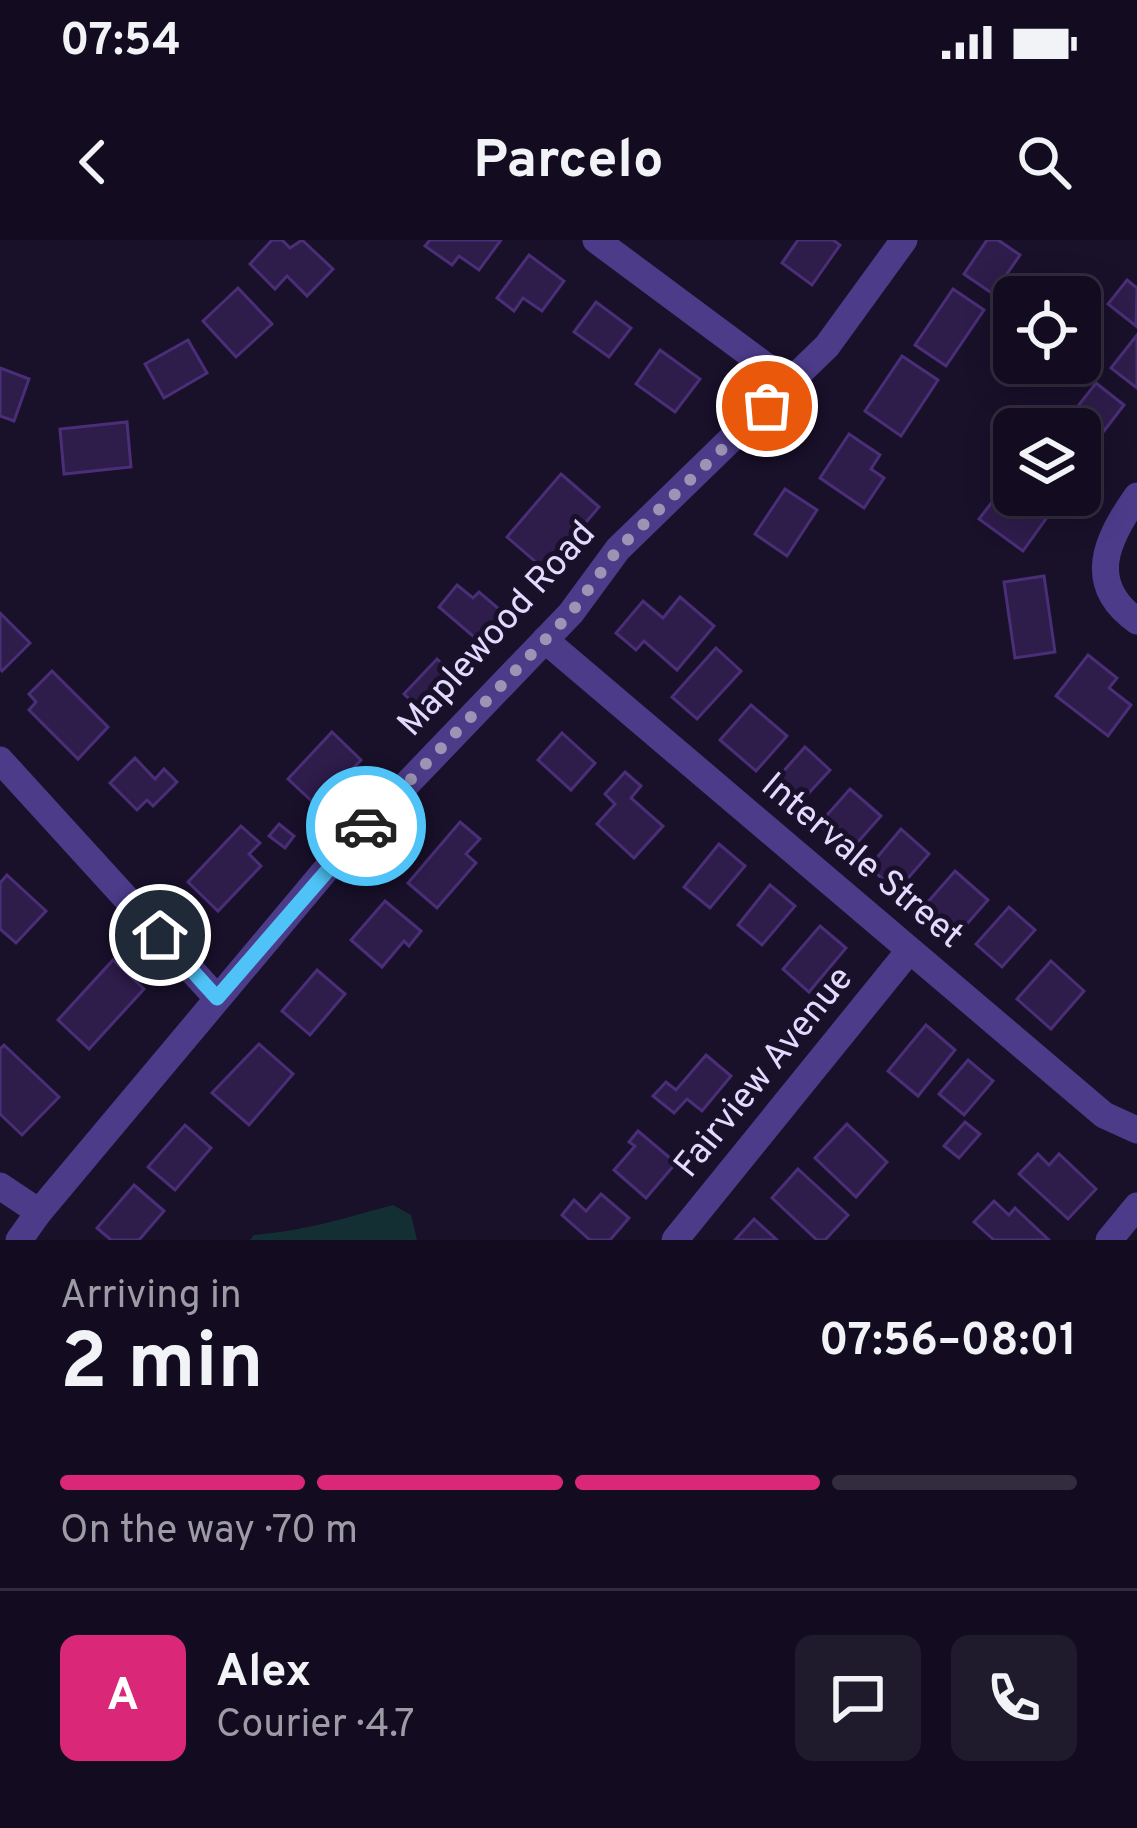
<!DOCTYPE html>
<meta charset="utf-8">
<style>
:root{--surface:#130c20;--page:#201a2d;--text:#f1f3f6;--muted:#9d9ba5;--line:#322c3e;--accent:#db2777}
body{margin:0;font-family:Overpass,sans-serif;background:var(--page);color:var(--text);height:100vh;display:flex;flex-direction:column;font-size:45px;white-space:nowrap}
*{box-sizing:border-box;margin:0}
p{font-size:39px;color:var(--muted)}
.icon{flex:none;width:66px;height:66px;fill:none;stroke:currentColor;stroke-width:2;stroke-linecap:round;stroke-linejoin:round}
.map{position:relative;height:1000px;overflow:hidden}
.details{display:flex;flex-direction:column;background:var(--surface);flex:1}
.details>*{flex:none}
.tools{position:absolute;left:993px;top:36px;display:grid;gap:24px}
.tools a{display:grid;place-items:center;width:108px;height:108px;border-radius:18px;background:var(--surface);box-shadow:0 6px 30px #0003,0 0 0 3px var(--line);font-size:60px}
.pin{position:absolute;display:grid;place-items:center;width:102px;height:102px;color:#fff;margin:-51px;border:6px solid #fff;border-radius:50%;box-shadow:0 3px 12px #0007}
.courier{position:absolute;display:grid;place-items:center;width:120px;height:120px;margin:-60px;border:9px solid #4fc3f7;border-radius:50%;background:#fff;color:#222;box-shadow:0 3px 15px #0007}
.overview em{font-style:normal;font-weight:700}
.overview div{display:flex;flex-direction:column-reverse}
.overview{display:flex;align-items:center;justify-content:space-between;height:204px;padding:0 60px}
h1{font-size:78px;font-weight:700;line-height:90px}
.bar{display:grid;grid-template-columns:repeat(4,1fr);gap:18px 12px;align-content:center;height:144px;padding:0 60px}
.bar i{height:15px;border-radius:9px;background:var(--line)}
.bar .active{background:var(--accent)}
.bar p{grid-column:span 4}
.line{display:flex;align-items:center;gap:30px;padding:0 60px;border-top:3px solid var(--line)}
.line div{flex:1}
.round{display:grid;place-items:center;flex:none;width:126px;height:126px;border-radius:18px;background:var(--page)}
.status{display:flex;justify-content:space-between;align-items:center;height:84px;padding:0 60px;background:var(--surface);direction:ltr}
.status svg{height:33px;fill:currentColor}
header{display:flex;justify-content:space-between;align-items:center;height:156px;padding:0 60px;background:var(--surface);font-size:54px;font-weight:700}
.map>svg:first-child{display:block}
.green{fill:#132f34}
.building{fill:#2e1c4b;stroke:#4a2e77;stroke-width:3}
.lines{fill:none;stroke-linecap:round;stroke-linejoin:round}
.minor{stroke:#4c3b89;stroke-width:27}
.done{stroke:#9d93b4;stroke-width:12;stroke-dasharray:0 21.6}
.route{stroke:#4fc3f7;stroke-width:15}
.labels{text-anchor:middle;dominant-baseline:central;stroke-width:10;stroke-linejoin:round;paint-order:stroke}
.street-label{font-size:36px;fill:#e4d9ff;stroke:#19102a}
</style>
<div class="status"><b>07:54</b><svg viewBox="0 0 49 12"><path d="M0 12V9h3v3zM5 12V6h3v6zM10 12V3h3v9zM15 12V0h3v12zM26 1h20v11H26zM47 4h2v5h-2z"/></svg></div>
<header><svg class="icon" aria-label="back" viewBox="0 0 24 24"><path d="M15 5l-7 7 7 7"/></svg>Parcelo<svg class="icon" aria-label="search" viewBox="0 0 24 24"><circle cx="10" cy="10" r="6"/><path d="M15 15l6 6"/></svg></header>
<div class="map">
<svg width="1137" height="1000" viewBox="0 0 1137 1000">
<rect width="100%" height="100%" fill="#19102a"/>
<path class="green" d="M 393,965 L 411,975 L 417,1000 L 250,1000 L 254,995 C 303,991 346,978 393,965 Z"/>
<g class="building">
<path d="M 272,0 L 282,0 L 290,8 L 302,0 L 333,29 L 307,56 L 287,36 L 275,49 L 250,24 Z"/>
<path d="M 430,0 L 501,0 L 479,30 L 459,16 L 452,25 L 425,6 Z"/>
<path d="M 798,0 L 833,0 L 840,5 L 812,45 L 782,23 Z"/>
<path d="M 987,0 L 998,0 L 1020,15 L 993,54 L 964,34 Z"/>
<path d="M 529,15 L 564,41 L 542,71 L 523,58 L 514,71 L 497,58 Z"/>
<path d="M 1127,40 L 1137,48 L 1136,86 L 1108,64 Z"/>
<path d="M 238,48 L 272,84 L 236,117 L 203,81 Z"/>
<path d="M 953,49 L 984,70 L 946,126 L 915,105 Z"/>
<path d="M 596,62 L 631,88 L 609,117 L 574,92 Z"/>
<path d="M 1137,95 L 1137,148 L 1111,128 Z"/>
<path d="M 188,100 L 207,133 L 164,158 L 145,124 Z"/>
<path d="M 660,110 L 700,139 L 675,172 L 636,144 Z"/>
<path d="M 902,116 L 938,140 L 901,196 L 865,171 Z"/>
<path d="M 0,128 L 29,139 L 14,181 L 0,176 Z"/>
<path d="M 1096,143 L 1124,165 L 1080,222 L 1080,189 L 1060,189 Z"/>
<path d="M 127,182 L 131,227 L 64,234 L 60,189 Z"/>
<path d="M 849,194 L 880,215 L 871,229 L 884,238 L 864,268 L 820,238 Z"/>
<path d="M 561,234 L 599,267 L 545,330 L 507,297 Z"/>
<path d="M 785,249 L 817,270 L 787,316 L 755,294 Z"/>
<path d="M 1014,251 L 1014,255 L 1063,255 L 1023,311 L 979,279 L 996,257 L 1005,263 Z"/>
<path d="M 1044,336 L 1055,412 L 1015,418 L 1004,342 Z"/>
<path d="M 457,345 L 473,358 L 479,352 L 506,375 L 481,403 L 439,367 Z"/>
<path d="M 680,357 L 714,386 L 677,430 L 644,401 L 636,410 L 616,393 L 643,361 L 663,378 Z"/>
<path d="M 0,373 L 30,403 L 2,431 L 0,428 Z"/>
<path d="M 716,408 L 741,431 L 697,479 L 672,457 Z"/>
<path d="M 1088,415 L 1117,438 L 1109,448 L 1131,465 L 1108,496 L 1056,456 Z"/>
<path d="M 437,419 L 457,438 L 424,473 L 404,454 Z"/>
<path d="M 52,431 L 108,487 L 78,519 L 29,470 L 36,462 L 29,454 Z"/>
<path d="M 751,465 L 787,496 L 756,531 L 720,500 Z"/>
<path d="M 332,492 L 361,520 L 317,566 L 288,539 Z"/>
<path d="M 562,493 L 595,523 L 571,550 L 538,520 Z"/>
<path d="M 805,507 L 830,530 L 797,566 L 772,544 Z"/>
<path d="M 135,518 L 155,539 L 164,529 L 177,542 L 153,566 L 147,560 L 137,570 L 110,543 Z"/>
<path d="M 625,532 L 641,546 L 631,558 L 663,586 L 634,618 L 597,584 L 615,564 L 605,554 Z"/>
<path d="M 850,549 L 881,576 L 850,611 L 819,584 Z"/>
<path d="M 460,582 L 480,599 L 466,614 L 476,623 L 437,668 L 408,643 Z"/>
<path d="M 279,584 L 294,596 L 285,608 L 269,596 Z"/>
<path d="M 241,586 L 260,603 L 249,614 L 261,626 L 218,671 L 188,642 Z"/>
<path d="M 901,589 L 929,614 L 903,644 L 891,634 L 885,641 L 869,627 Z"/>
<path d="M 719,604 L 745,626 L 710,668 L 684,647 Z"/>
<path d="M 955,631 L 988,660 L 959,693 L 926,664 Z"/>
<path d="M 7,635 L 46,671 L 16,703 L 0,689 L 0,643 Z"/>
<path d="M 770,645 L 795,666 L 762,705 L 738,685 Z"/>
<path d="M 385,661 L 421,691 L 409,706 L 404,701 L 382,727 L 351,700 Z"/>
<path d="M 1009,667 L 1035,690 L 1002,727 L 976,704 Z"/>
<path d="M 820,686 L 846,708 L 809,752 L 783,729 Z"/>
<path d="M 113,720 L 144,749 L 89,809 L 58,780 Z"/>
<path d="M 1051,721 L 1084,751 L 1051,789 L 1017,759 Z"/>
<path d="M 317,730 L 345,754 L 310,795 L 282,771 Z"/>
<path d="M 926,785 L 955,810 L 918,856 L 888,831 Z"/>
<path d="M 259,804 L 293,834 L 249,885 L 212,853 Z"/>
<path d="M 4,805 L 59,857 L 22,895 L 0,874 L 0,809 Z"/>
<path d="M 706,815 L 731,836 L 702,871 L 687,859 L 674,873 L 653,856 L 666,842 L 676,850 Z"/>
<path d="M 968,820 L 993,841 L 964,875 L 939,854 Z"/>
<path d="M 965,882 L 980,894 L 959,918 L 944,906 Z"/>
<path d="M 847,884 L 887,922 L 856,957 L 815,918 Z"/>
<path d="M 185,885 L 211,908 L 175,950 L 148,927 Z"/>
<path d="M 638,891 L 676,923 L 646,958 L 614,930 L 635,906 L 629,902 Z"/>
<path d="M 1038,914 L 1049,925 L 1059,914 L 1096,949 L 1068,979 L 1019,934 Z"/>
<path d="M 798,929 L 848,975 L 825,1000 L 817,1000 L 772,958 Z"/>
<path d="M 134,945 L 164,971 L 139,1000 L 111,1000 L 97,988 Z"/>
<path d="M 601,954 L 629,978 L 610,1000 L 590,1000 L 562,975 L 574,960 L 586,971 Z"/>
<path d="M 994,961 L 1009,975 L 1015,968 L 1049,1000 L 994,1000 L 974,982 Z"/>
<path d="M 754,979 L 777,1000 L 735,1000 Z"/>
</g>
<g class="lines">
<g class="minor">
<path d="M 596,0 L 790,144"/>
<path d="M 1137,256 C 1106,300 1085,344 1137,381"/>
<path d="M 545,400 L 1104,875 L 1137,890"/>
<path d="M 0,520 L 217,758"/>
<path d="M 0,946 L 39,972 L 19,1000"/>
<path d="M 39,972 L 334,620 L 571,373 L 618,309 L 827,106 L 904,0"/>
<path d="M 675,1000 L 909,711"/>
<path d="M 1109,1000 L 1137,966"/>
</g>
</g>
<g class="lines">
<path class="done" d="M 366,586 L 571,373 L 618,309 L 767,166"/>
<path class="route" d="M 160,695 L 217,758 L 366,586"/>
</g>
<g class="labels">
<g class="street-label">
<text transform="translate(498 390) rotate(-48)">Maplewood Road</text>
<text transform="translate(861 622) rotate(40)">Intervale Street</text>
<text transform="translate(765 833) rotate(-51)">Fairview Avenue</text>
</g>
</g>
</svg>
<div class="tools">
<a><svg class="icon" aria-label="locate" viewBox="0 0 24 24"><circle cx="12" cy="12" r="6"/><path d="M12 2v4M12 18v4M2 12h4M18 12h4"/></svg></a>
<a><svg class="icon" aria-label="layers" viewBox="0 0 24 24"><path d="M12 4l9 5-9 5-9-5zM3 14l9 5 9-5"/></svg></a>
</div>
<div class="pin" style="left:767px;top:166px;background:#ea580c"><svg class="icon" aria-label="bag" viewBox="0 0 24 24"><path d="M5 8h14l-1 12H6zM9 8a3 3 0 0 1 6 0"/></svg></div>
<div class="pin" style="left:160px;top:695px;background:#1f2937"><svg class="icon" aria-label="home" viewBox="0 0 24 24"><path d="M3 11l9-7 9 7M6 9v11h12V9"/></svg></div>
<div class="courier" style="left:366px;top:586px"><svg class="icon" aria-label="car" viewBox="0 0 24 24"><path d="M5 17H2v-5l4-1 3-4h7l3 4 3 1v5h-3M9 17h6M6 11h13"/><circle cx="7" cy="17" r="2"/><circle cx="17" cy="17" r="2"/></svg></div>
</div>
<section class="details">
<div class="overview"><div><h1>2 min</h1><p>Arriving in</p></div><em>07:56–08:01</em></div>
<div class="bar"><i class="active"></i><i class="active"></i><i class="active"></i><i></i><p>On the way · 70 m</p></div>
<div class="line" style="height:216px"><b class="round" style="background:var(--accent);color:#fff">A</b><div><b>Alex</b><p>Courier · 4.7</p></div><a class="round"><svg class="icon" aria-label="chat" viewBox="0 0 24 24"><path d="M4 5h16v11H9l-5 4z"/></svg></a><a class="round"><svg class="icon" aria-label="phone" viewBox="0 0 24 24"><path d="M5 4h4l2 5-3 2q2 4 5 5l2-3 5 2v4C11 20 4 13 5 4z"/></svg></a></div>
</section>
